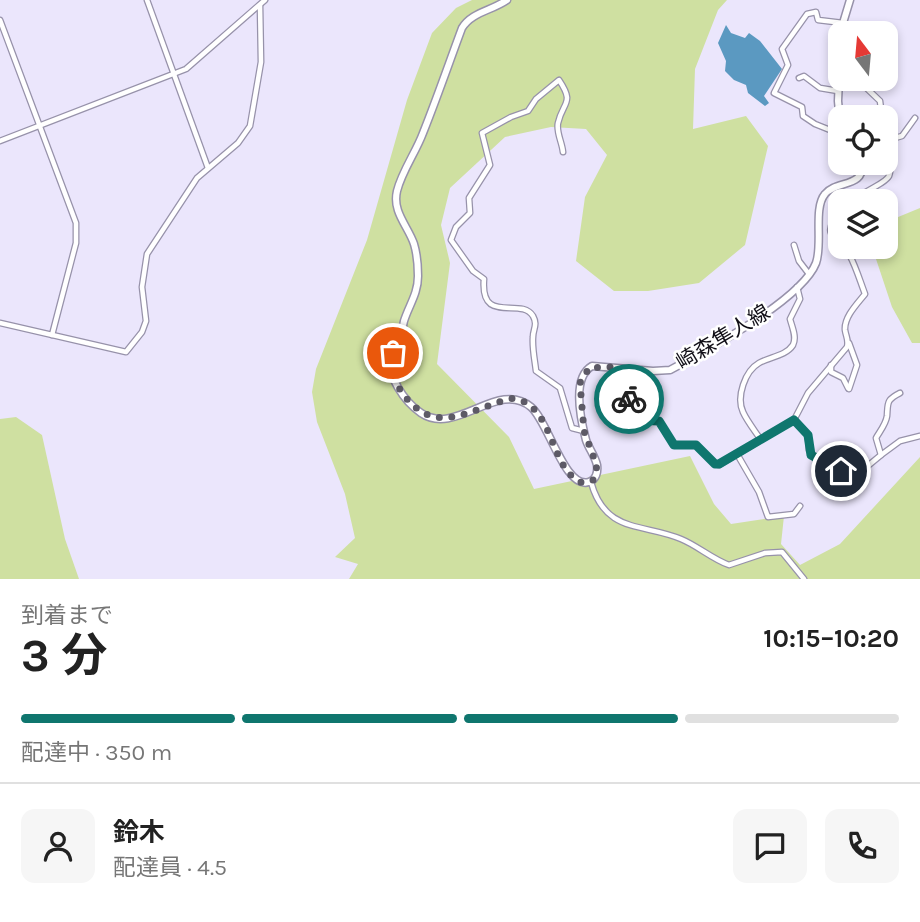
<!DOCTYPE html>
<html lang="ja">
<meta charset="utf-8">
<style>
:root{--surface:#fff;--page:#f6f6f6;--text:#222;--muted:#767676;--line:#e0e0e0;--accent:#0f766e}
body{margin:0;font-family:Karla,"Noto Sans JP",sans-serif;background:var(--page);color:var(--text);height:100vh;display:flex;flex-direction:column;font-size:26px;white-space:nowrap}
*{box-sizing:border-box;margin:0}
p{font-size:23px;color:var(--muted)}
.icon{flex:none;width:38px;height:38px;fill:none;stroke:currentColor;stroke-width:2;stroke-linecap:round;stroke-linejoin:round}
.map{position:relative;height:579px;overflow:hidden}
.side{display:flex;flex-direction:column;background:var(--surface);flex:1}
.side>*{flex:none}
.needle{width:46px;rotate:344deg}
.buttons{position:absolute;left:828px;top:21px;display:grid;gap:14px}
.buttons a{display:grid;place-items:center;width:70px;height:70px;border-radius:14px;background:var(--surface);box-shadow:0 4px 10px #0003;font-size:35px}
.pin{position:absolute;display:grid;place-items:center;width:60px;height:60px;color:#fff;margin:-30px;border:4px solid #fff;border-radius:50%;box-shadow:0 2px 7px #0007}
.courier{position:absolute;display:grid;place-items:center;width:70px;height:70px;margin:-35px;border:5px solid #0f766e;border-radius:50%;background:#fff;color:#222;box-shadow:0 2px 9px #0007}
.overview em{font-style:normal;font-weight:700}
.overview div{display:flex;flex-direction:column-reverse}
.overview{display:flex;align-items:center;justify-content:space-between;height:119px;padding:0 21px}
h1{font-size:46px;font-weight:700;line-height:52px}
.bar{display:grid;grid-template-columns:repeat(4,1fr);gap:10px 7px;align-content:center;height:84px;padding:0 21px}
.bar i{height:9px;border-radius:5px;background:var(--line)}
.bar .on{background:var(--accent)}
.bar p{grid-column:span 4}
.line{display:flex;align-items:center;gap:18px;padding:0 21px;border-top:2px solid var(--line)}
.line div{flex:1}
.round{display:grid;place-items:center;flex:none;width:74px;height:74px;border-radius:14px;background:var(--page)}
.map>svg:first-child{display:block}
.green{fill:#cfe0a1}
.water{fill:#5b99c1}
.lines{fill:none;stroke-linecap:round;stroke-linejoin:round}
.street-casing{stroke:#9792aa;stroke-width:7}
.secondary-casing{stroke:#9792aa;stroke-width:9}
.street{stroke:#fff;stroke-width:4.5}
.secondary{stroke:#fff;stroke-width:6}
.done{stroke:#5d5a66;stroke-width:7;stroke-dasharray:0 12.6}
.route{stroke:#0f766e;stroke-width:9}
.labels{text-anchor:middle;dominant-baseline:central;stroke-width:5;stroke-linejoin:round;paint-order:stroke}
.street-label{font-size:21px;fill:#100e16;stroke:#fff}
</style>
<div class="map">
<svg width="920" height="579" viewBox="0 0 920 579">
<rect width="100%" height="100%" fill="#ebe6fc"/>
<g class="green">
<path d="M 472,0 L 727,0 L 718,10 L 695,69 L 693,129 L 746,116 L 768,146 L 745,245 L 699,283 L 648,291 L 614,291 L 576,261 L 585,197 L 607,155 L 586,129 L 551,127 L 505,137 L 450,188 L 441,225 L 450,263 L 437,364 L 509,437 L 534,489 L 690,456 L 714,504 L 731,524 L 784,516 L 781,544 L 800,565 L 840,544 L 920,457 L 920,579 L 349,579 L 358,564 L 335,557 L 355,538 L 345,494 L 317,422 L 312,392 L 316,369 L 367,240 L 407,100 L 432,33 L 456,8 Z"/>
<path d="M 920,208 L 920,343 L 912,343 L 892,307 L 872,247 L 886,247 L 886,222 Z"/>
<path d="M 16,417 L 42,435 L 65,539 L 79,579 L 0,579 L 0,419 Z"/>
</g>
<path class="water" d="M 726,25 L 731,33 L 745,38 L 749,33 L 760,41 L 782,69 L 764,96 L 769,103 L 765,106 L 748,93 L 746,85 L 734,80 L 725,71 L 726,61 L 718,43 Z"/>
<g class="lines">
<defs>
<g id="street">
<path d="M 147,0 L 208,168"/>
<path d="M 0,20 L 76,223 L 76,243 L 52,335"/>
<path d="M 799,78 L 804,76 L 820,88 L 838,91"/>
<path d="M 857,79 L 880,101 L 882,117"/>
<path d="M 840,134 L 815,124 L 803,116 L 802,107 L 774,93 L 788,65 L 782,49 L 807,14 L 816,12 L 818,20 L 843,23"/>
<path d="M 895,138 L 902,136 L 915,118"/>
<path d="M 0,141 L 186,69 L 265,0"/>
<path d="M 563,152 C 562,142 556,132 558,123 C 563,101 575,104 559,80 L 536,99 L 528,111 L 511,117 L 482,133 L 490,165 L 469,198 L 470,213 L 456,227 L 451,240 L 473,271 L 484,279 C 480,326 521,296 533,316 C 538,325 533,329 533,337 C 532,348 535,361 536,371 L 560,388 L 572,428 L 584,431"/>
<path d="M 852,201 C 860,193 885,184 889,176 C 893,165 888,153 895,138 L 886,124"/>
<path d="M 794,245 L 799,261 L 809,274"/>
<path d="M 0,323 L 126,352 L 142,332 L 146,321 L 142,287 L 147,254 L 197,178 L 238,143 L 250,126 L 261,62 L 260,5"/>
<path d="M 831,365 L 831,372 L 843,378 L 848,388"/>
<path d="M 611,368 L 640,418 L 646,421 L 659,421 L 674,445 L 696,445 L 715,464 L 719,465 L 794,420 L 808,393 L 847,347 C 849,340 846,337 845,330 C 844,317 857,304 865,294 C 860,281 856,267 850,256 C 841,241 817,234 840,215"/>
<path d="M 849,389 L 857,365 L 849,343"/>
<path d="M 794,420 L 808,435 L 809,450 L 816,460 L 846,473 L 858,474 L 881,455 L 876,438 C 880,431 886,424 887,416 C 888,403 886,400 900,393"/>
<path d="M 761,440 C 755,431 747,421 743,412 C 736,397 745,371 759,363 C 769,357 786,356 793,345 C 797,337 792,327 790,319 L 800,299 L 797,287"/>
<path d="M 737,454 L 759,492 L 768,517 L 794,514 L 800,506"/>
<path d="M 881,455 L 900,441 L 920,436"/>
<path d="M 591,482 C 605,534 643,523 681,539 C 698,546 712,559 729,565 L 765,553 L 782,552 L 804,579"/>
</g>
<g id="secondary">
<path d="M 507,0 C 491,11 472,12 462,28 C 449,63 437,98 423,133 C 416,152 402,171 397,191 C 392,212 408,226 414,244 C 417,254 418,266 418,276 C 418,294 409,305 404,321 C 402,328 403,335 400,342 C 398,346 394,350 392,355 C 385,375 405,402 421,413 C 456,437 498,379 531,407 C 548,421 565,490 589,482 C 596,480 598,472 597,465 C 595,456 589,449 586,440 C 581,421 571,378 592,366 L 653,371 L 670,370 C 706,351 802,299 816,263 C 823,244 813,208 825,194 C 836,180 865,188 862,163"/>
<path d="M 840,33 L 850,0"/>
<path d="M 840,57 L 838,101 L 840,122"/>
</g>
</defs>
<use href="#street" class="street-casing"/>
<use href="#secondary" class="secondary-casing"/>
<use href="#street" class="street"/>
<use href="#secondary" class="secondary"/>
</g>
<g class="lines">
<path class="done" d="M 393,353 C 389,371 395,384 406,398 C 434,430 458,416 494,404 C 502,401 510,396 520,400 C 555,413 551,472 583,483 L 593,480 L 597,466 L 584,431 L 580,383 L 589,368 L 610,367 L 629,399"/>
<path class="route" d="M 629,399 C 638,414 640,421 659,421 L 674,445 L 696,445 L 715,464 L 719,464 L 794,420 L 808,435 L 811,455 L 841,471"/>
</g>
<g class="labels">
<g class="street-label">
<text transform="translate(723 337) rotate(-31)">崎森隼人線</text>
</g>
</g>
</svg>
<div class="buttons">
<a><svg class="needle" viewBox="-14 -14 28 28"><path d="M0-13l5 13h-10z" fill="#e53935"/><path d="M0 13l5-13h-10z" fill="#767676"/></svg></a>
<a><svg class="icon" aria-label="locate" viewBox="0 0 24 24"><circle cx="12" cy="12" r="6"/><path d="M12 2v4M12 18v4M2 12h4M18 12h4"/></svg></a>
<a><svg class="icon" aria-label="layers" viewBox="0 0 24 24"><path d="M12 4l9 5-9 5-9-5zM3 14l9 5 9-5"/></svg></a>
</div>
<div class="pin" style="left:393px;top:353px;background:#ea580c"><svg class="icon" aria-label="bag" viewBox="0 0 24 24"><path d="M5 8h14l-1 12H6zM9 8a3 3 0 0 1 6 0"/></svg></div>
<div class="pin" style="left:841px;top:471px;background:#1f2937"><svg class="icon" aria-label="home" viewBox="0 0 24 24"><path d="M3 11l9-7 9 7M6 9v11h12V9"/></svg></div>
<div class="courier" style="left:629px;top:399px"><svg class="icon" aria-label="bike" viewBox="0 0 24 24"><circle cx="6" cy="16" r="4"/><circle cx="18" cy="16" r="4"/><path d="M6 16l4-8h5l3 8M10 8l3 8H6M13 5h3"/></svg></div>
</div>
<section class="side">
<div class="overview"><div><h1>3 分</h1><p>到着まで</p></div><em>10:15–10:20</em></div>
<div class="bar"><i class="on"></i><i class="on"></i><i class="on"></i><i></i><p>配達中 · 350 m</p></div>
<div class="line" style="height:126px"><a class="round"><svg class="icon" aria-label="person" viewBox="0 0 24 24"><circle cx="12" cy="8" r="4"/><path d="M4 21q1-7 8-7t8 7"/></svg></a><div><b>鈴木</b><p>配達員 · 4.5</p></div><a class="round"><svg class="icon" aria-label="chat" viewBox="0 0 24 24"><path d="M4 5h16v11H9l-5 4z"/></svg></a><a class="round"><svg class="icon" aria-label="phone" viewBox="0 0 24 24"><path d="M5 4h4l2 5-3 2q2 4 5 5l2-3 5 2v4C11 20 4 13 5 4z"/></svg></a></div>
</section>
